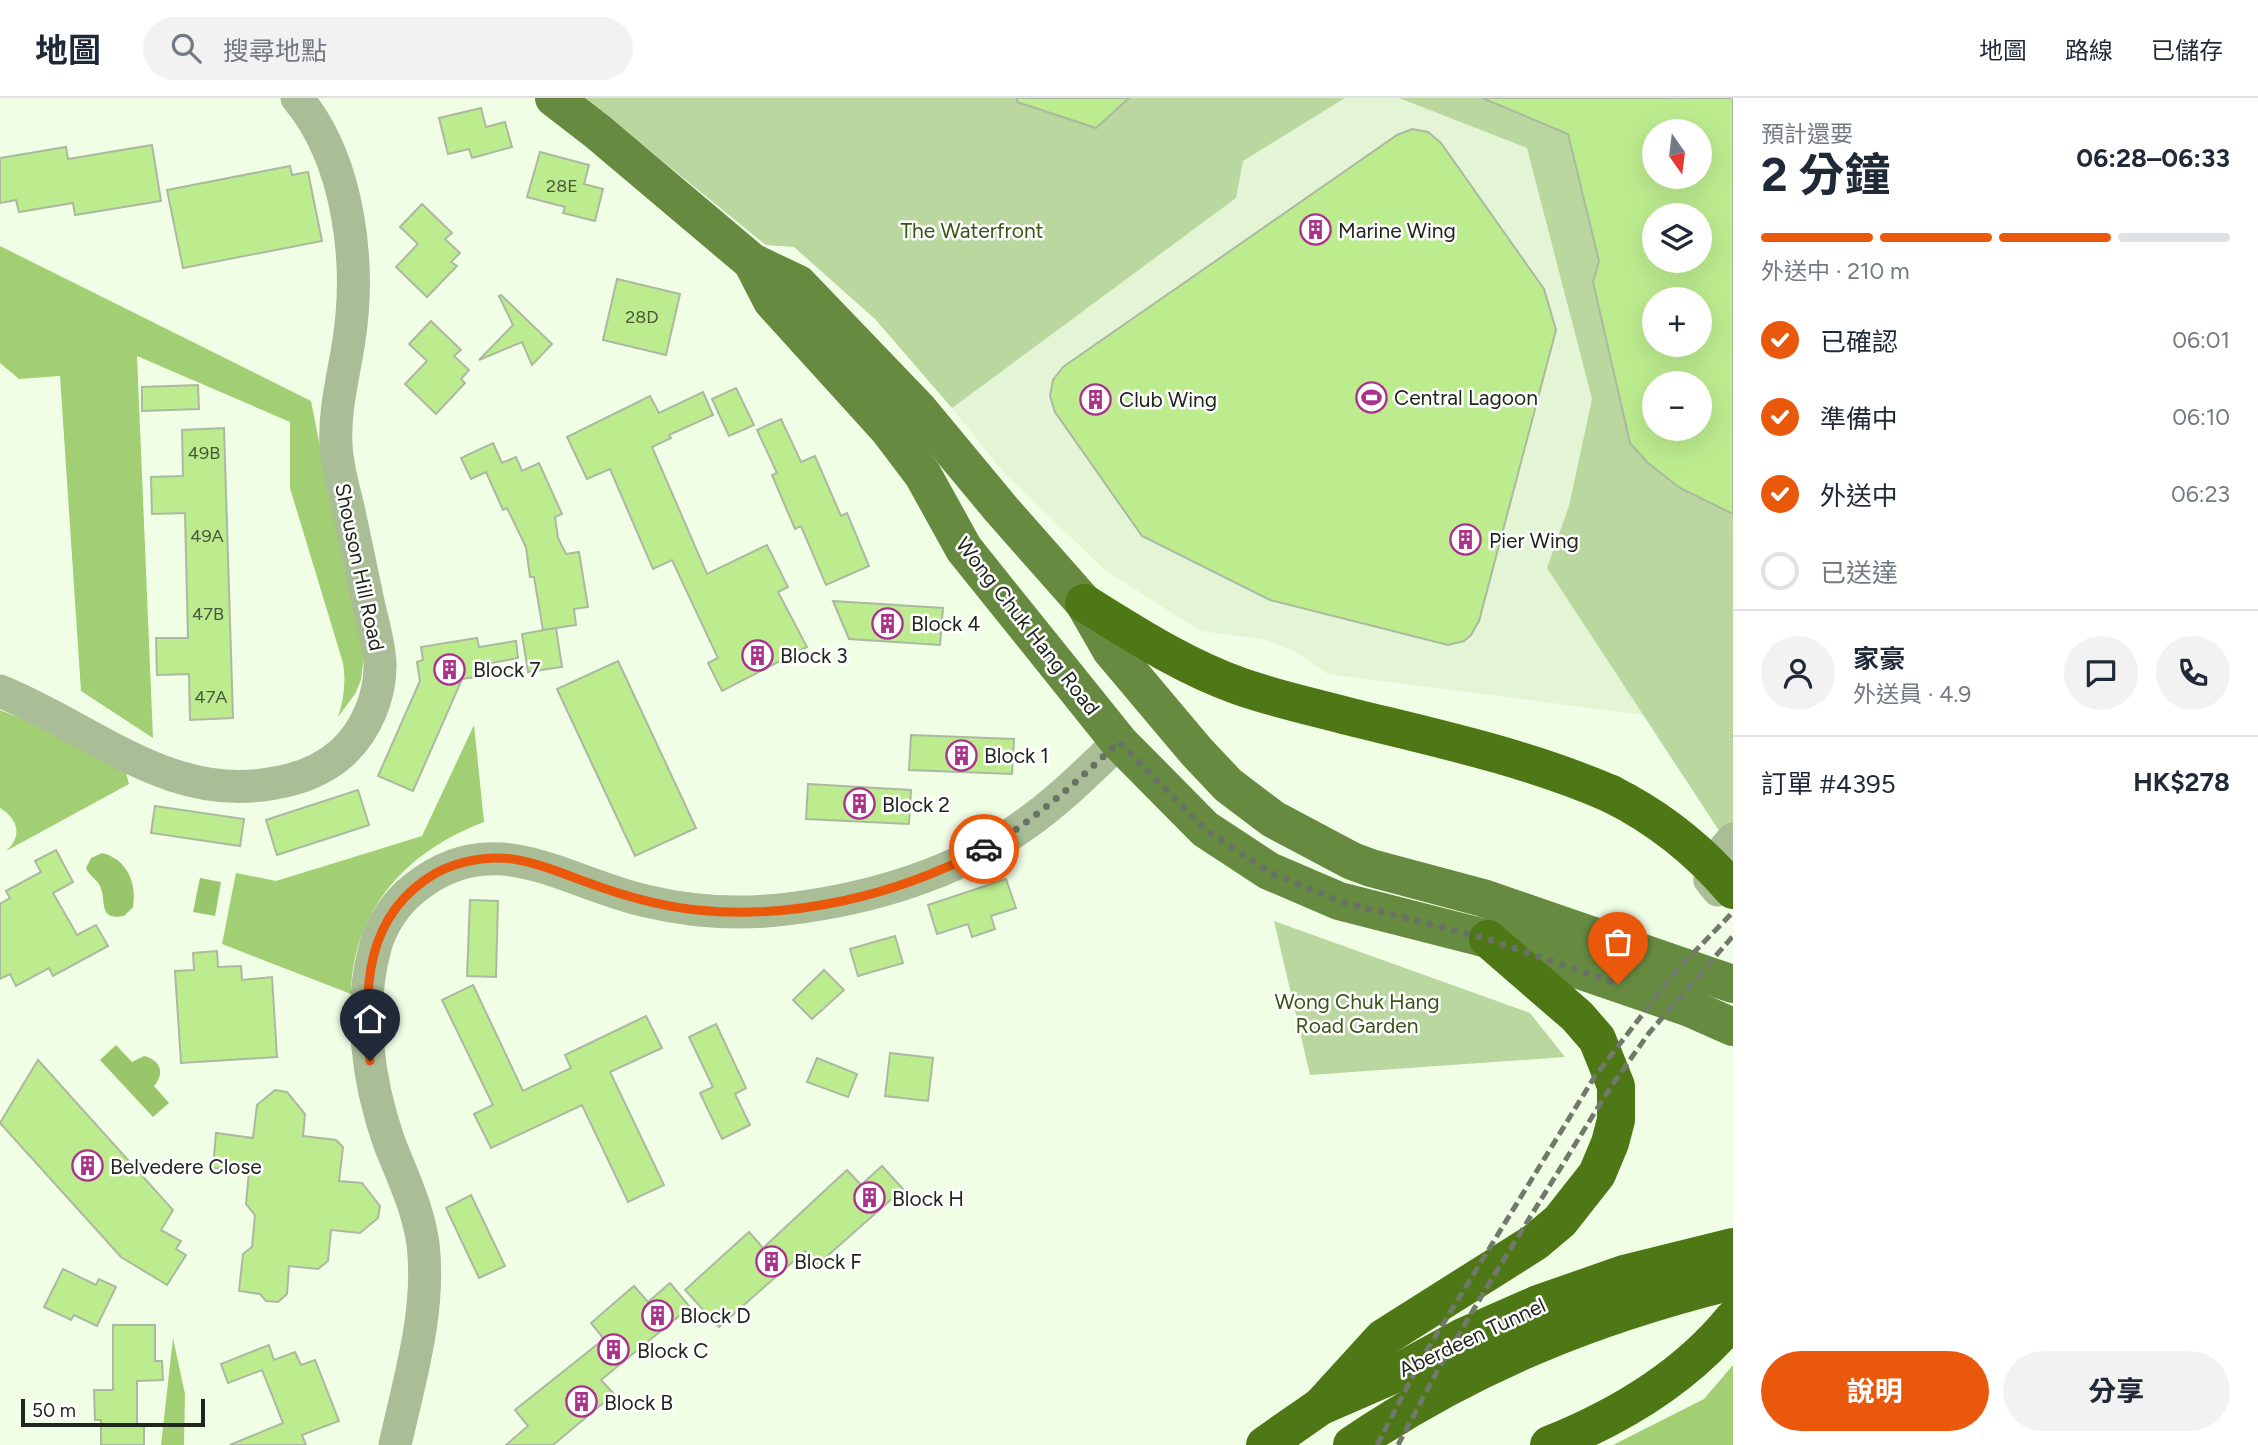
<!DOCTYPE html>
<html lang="zh-TW">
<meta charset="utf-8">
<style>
:root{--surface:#fff;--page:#f2f2f3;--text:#1f2937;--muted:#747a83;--line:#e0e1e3;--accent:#ea580c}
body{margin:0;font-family:Figtree,"Noto Sans TC",sans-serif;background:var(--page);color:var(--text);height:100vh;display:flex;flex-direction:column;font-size:26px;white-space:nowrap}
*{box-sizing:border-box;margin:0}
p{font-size:23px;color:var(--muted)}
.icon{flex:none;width:38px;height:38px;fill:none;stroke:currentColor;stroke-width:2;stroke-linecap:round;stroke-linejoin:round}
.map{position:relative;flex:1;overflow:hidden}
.panel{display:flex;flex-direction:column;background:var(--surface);width:525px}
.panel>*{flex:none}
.needle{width:46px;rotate:166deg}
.fabs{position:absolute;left:1642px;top:21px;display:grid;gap:14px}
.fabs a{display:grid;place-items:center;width:70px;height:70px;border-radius:50%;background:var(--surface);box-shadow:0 7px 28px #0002;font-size:35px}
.scale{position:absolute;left:21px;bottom:18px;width:184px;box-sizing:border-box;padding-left:7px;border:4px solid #21261d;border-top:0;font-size:19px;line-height:24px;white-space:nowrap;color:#21261d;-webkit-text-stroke:5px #fff;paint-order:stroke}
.pin{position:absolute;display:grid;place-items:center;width:60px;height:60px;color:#fff;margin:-72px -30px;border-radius:50% 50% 50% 0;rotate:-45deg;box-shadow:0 0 7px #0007}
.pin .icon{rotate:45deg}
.courier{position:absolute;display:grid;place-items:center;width:70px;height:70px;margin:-35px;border:5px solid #ea580c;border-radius:50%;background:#fff;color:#222;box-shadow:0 2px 9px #0007}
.summary em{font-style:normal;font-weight:700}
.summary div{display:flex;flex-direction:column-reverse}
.summary{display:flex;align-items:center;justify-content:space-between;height:119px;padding:0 28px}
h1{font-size:46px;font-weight:700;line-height:52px}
.bar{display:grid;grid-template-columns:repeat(4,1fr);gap:10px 7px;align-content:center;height:84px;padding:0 28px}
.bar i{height:9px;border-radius:5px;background:var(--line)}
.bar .on{background:var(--accent)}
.bar p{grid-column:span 4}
.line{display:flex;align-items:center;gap:18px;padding:0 28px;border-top:2px solid var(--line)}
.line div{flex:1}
.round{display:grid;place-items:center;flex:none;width:74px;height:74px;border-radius:37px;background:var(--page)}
ol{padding:0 28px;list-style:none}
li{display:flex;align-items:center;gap:21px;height:77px}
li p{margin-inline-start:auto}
li .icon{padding:7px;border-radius:50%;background:var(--accent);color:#fff;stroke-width:4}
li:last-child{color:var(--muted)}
li i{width:38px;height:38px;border:4px solid var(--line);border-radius:50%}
.button{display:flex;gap:14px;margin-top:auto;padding:14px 28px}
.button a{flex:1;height:80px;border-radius:42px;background:var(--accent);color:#fff;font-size:28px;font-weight:700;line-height:80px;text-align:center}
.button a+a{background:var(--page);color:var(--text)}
header{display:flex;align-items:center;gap:42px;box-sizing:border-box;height:98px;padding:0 35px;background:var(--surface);border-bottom:2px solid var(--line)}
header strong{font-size:33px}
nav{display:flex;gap:38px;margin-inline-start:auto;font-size:24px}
.search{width:490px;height:63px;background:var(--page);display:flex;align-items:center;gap:18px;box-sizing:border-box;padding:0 24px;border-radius:38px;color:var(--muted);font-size:26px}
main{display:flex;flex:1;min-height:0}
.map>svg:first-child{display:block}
.built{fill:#e4f5d5;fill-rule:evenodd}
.green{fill:#b9d79f;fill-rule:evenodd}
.forest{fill:#a2cf74}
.water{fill:#99c66b}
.building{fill:#bdec8f;stroke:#acb9a1;stroke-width:2;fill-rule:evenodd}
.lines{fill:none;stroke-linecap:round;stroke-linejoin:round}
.minor{stroke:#a9bd96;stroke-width:33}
.major{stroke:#668a40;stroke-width:38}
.highway{stroke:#4e7716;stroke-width:38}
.rail{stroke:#71796b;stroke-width:5;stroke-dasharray:10 5;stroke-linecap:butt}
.highway-bridge{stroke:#4e7716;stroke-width:38}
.done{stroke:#6a7263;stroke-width:7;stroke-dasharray:0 12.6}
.route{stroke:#ea580c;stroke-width:9}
.labels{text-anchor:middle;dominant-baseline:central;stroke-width:5;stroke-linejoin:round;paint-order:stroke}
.number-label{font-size:18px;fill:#48583a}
.park-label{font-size:21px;fill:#385415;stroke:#fff}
.poi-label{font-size:21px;fill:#21261d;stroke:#fff;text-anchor:start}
.street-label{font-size:21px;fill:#21261d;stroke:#fff}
</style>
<header>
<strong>地圖</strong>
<div class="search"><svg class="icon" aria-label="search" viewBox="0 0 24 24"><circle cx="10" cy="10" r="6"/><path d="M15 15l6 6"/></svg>搜尋地點</div>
<nav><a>地圖</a><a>路線</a><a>已儲存</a></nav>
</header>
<main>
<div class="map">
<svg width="1733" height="1347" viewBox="0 0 1733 1347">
<rect width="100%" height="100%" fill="#f1fee6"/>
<path class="built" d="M 585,0 L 1733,0 L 1733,754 L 1644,617 L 1328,576 L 1294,553 L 1263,541 L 1200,533 L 1105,472 L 1003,374 L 952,310 L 875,221 L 794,149 L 766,147 ZM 1654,33 L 1699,33 L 1699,79 L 1654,79 ZM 1654,117 L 1699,117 L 1699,163 L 1654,163 ZM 1654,201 L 1699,201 L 1699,247 L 1654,247 ZM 1654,285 L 1699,285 L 1699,331 L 1654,331 Z"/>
<g class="green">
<path d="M 585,0 L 1345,0 L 1243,63 L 1236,100 L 952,310 L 875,221 L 794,149 L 766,147 Z"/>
<path d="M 1399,0 L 1733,0 L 1733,754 L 1547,470 L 1569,408 L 1592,301 L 1527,50 ZM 1654,33 L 1699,33 L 1699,79 L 1654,79 ZM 1654,117 L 1699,117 L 1699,163 L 1654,163 ZM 1654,201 L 1699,201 L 1699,247 L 1654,247 ZM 1654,285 L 1699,285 L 1699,331 L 1654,331 Z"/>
<path d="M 1274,823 L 1530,915 L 1565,959 L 1310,977 Z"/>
</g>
<g class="forest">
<path d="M 0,148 L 311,303 L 325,374 L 365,550 L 361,582 L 355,596 L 338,619 C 344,601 346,584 343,565 L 290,390 L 290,324 L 137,258 L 153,640 L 81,593 L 60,278 L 19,281 L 0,265 Z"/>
<path d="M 0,612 L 40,628 L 125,671 L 129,686 L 6,753 C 23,738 18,721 0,710 Z"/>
<path d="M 474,627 L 484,724 C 407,753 353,811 351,896 L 222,846 L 236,775 L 276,783 L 422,738 Z"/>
<path d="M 173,1240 L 185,1296 L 184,1347 L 161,1347 Z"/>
<path d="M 1733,1267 L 1733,1347 L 1613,1347 L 1704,1301 Z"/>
</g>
<g class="water">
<path d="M 102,755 C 127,761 137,785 133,809 L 124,818 C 97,823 107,802 100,788 C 96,780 89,778 86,770 L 91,760 Z"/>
<path d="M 200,780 L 221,784 L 215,818 L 193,814 Z"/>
<path d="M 116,947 L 132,964 L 144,958 C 161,962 165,976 154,988 L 169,1005 L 153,1019 L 100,962 Z"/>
</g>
<g class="building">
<path d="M 1017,0 L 1129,0 L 1096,30 L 1017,4 Z"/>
<path d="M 1482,0 L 1733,0 L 1733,416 L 1680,390 L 1648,365 L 1630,345 L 1593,184 L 1599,163 L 1568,36 ZM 1654,33 L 1699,33 L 1699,79 L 1654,79 ZM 1654,117 L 1699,117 L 1699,163 L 1654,163 ZM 1654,201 L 1699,201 L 1699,247 L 1654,247 ZM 1654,285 L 1699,285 L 1699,331 L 1654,331 Z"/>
<path d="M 481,10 L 486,29 L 505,24 L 512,49 L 472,60 L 469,51 L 448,56 L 439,20 Z"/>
<path d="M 1412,31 L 1428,34 L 1441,45 L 1544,191 L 1556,232 L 1479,523 L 1471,537 L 1464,543 L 1448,547 L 1270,502 L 1142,438 L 1055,314 L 1050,298 L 1053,282 L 1063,269 L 1397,37 Z"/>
<path d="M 152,47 L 161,103 L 75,117 L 73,105 L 19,114 L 16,102 L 0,105 L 0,60 L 66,49 L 68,61 Z"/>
<path d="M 540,54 L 589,67 L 584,86 L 603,91 L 595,123 L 563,115 L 565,109 L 527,99 Z"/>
<path d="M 290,68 L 292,77 L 308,74 L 322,143 L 183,170 L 167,92 Z"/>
<path d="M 422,106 L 452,135 L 445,141 L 460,155 L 451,164 L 457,168 L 427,199 L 396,169 L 418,146 L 400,129 Z"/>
<path d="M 617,181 L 680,196 L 666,257 L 603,242 Z"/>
<path d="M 501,197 L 552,246 L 532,267 L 522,244 L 479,262 L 513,227 L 499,198 Z"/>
<path d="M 431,223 L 461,252 L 454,258 L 469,272 L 461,281 L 465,285 L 436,316 L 405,286 L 427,263 L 409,246 Z"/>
<path d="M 198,287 L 199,311 L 142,313 L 142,289 Z"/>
<path d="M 736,290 L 754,327 L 729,338 L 712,301 Z"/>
<path d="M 703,294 L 713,317 L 669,337 L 671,340 L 652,349 L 707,476 L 767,447 L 788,489 L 778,494 L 807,549 L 722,593 L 708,565 L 718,560 L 672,462 L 653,471 L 610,371 L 587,381 L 567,339 L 650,298 L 659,315 Z"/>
<path d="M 781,321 L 801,364 L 815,358 L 841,418 L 847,415 L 869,468 L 826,487 L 801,428 L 795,431 L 772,377 L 777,375 L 757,332 Z"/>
<path d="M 224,330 L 233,620 L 190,622 L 189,576 L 157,577 L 156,540 L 188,540 L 185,415 L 152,416 L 151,379 L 183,378 L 182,332 Z"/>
<path d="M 493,345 L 502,365 L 516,359 L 522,373 L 539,365 L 562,416 L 555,419 L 558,440 L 566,456 L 579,454 L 588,509 L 574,511 L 576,527 L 543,532 L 534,479 L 530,479 L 526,449 L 507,410 L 503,412 L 486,374 L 471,381 L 461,360 Z"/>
<path d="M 833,503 L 943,510 L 940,547 L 849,541 Z"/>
<path d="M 556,530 L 562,569 L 528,574 L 522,536 Z"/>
<path d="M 477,540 L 479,549 L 516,543 L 518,560 L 481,567 L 483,578 L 462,581 L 413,693 L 378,678 L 420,583 L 417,564 L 423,562 L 421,549 Z"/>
<path d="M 618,563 L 696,730 L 635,758 L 557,591 Z"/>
<path d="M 911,637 L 1014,641 L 1012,676 L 909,672 Z"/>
<path d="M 808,686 L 911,692 L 909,726 L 806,721 Z"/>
<path d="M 358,692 L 369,727 L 277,757 L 266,722 Z"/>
<path d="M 155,708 L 244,721 L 240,748 L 151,735 Z"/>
<path d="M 56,752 L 73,784 L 53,795 L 72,828 L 77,837 L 96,827 L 108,848 L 53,878 L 49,870 L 16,888 L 10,876 L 0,881 L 0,806 L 10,800 L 6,793 L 41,774 L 35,763 Z"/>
<path d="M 1006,781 L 1016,810 L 991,818 L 995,831 L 972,839 L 968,826 L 937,836 L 928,807 Z"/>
<path d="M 470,802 L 498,803 L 496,879 L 467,878 Z"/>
<path d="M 895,838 L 903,865 L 858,878 L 850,851 Z"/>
<path d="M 217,853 L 218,869 L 241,868 L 242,882 L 272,879 L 277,959 L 181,965 L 175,873 L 194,872 L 193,855 Z"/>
<path d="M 824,872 L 844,892 L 812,921 L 793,902 Z"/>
<path d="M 473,887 L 523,993 L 571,970 L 565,957 L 646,918 L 662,950 L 610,974 L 664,1087 L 628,1104 L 582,1007 L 491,1050 L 474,1016 L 493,1007 L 442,902 Z"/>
<path d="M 716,926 L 746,990 L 735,996 L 750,1027 L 722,1041 L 700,995 L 713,989 L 689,939 Z"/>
<path d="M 890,955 L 933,960 L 928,1003 L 885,998 Z"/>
<path d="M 817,960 L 857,976 L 848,999 L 807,984 Z"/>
<path d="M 38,962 L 173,1112 L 161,1132 L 181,1143 L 176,1151 L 186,1157 L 167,1187 L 121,1159 L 0,1025 Z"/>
<path d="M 275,992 L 287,994 L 305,1016 L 303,1038 L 336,1042 L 343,1049 L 339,1083 L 362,1085 L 380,1108 L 378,1120 L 360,1135 L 331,1132 L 328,1163 L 318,1171 L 289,1168 L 287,1196 L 278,1204 L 266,1203 L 260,1196 L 239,1193 L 243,1156 L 252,1149 L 255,1117 L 246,1106 L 249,1073 L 213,1070 L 216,1035 L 253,1040 L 257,1007 Z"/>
<path d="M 882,1068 L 903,1091 L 817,1167 L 805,1153 L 719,1229 L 685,1192 L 749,1134 L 763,1150 L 847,1072 L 861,1087 Z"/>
<path d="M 471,1097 L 505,1168 L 479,1180 L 446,1110 Z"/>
<path d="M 63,1171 L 96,1187 L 99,1181 L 116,1189 L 97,1228 L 74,1217 L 71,1222 L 44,1209 Z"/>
<path d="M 670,1185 L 690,1209 L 601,1282 L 614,1296 L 553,1347 L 506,1347 L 528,1328 L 515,1312 L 604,1241 L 591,1225 L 634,1188 L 648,1204 Z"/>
<path d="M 113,1227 L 155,1227 L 155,1263 L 162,1263 L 163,1282 L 137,1283 L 137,1328 L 144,1328 L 144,1347 L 101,1347 L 101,1322 L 95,1322 L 94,1292 L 113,1292 Z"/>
<path d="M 269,1247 L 274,1262 L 295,1254 L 301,1267 L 315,1262 L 339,1323 L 302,1337 L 306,1347 L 230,1347 L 283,1325 L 262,1272 L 228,1285 L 221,1266 Z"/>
</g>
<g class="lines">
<g class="minor">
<path d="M 0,593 C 92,630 170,706 275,685 C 299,681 323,672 342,655 C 366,633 381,598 380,565 C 379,545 373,526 369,508 C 362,475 355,442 348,409 C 343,389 337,368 336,347 C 334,311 344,277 349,242 C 361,164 349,62 297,0"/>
<path d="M 1718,792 L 1710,782 L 1726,749 L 1733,741"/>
<path d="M 395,1347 C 409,1283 431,1213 423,1146 C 418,1109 402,1078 389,1044 C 368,984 358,912 375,850 C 381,827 396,804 416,789 C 495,726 565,785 646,803 C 692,814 740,817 787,811 C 871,801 958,775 1027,725 C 1060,702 1089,672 1119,644"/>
</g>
<g class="major">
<path d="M 554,0 L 598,34 L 752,164 L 798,186 L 918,311 L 1001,411 L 1084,505 L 1111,552 L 1196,653 L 1228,687 L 1273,721 L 1352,763 L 1371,770 L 1483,800 L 1733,886"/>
<path d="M 752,164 L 772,203 L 889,332 L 923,377 L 964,451 L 1119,644 L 1205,731 L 1269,773 L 1339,803 L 1488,841 L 1690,910 L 1733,929"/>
</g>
<g class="highway">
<path d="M 1084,505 C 1134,536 1183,568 1239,588 C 1276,601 1314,609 1351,619 C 1440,641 1528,660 1611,696"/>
<path d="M 1321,1308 L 1383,1240 L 1535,1144 L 1560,1123 L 1597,1076 L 1610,1045 L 1616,1022 L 1616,988 L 1597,941 L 1577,918 L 1488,841"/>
<path d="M 1265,1347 L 1321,1308 L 1397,1275 L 1463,1239 L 1538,1206 L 1624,1176 L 1733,1149"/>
<path d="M 1352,1347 C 1470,1267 1594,1217 1733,1183"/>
<path d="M 1549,1347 C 1619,1319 1685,1280 1733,1221"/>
</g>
<g class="rail">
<path d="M 1377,1347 L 1424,1257 L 1595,978 L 1676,873 L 1733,814"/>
<path d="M 1398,1347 L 1440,1268 L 1493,1179 L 1610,990 L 1649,935 L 1733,838"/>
</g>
<path class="highway-bridge" d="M 1611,696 C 1659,720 1699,752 1733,792"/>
</g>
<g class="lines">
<path class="done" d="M 984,751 C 1035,723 1076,684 1119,644 L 1205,731 L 1269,774 L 1339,803 L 1488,841 L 1618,886"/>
<path class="route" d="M 370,963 C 363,890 365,816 436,775 C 460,762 491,757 518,762 C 542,766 566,777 589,785 C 624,798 659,808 697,812 C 794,822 898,797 984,751"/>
</g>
<defs>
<symbol id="building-ring" viewBox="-11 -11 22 22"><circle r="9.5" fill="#fff" stroke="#aa338a" stroke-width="1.5"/><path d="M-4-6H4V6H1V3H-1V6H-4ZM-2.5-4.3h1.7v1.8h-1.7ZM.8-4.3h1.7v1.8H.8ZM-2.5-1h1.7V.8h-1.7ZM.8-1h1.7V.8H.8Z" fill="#aa338a"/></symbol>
<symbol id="stadium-ring" viewBox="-11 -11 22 22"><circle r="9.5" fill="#fff" stroke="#aa338a" stroke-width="1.5"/><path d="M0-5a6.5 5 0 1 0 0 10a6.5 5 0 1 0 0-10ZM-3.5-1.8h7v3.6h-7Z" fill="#aa338a"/></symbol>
</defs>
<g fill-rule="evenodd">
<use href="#building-ring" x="1298" y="114" width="35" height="35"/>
<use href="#stadium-ring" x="1354" y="282" width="35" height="35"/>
<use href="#building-ring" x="1078" y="284" width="35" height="35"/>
<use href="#building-ring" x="1448" y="424" width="35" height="35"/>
<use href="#building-ring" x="870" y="508" width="35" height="35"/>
<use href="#building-ring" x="740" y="540" width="35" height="35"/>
<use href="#building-ring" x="432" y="554" width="35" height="35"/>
<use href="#building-ring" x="944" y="640" width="35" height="35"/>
<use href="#building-ring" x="842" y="688" width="35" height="35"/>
<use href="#building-ring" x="70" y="1050" width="35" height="35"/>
<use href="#building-ring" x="852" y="1082" width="35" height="35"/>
<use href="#building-ring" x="754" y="1146" width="35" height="35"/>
<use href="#building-ring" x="640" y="1200" width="35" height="35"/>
<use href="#building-ring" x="596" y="1234" width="35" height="35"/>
<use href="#building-ring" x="564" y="1286" width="35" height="35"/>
</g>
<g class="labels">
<g class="number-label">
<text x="562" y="88">28E</text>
<text x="642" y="219">28D</text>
<text x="204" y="355">49B</text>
<text x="207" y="438">49A</text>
<text x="208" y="516">47B</text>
<text x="211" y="599">47A</text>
</g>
<g class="park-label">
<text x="972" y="132">The Waterfront</text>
<text x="1357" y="903">Wong Chuk Hang<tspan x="1357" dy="24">Road Garden</tspan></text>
</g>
<g class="poi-label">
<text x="1338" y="132">Marine Wing</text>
<text x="1394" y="299">Central Lagoon</text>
<text x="1119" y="301">Club Wing</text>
<text x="1489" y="442">Pier Wing</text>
<text x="911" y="525">Block 4</text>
<text x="780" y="557">Block 3</text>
<text x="473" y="571">Block 7</text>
<text x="984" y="657">Block 1</text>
<text x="882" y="706">Block 2</text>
<text x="110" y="1068">Belvedere Close</text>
<text x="892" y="1100">Block H</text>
<text x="794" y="1163">Block F</text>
<text x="680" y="1217">Block D</text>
<text x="637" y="1252">Block C</text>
<text x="604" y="1304">Block B</text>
</g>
<g class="street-label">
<text transform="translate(360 469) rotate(78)">Shouson Hill Road</text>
<text transform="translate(1028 528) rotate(52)">Wong Chuk Hang Road</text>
<text transform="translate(1472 1239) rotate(-25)">Aberdeen Tunnel</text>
</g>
</g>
</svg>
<div class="fabs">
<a><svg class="needle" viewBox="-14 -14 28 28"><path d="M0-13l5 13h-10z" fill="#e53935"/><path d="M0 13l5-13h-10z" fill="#747a83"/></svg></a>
<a><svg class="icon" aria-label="layers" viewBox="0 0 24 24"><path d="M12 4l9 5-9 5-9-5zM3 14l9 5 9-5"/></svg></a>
<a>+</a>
<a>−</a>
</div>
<div class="scale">50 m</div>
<div class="pin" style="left:1618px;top:886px;background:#ea580c"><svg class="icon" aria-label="bag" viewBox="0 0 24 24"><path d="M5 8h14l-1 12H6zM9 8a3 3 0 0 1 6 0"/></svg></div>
<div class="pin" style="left:370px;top:963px;background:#1f2937"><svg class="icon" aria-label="home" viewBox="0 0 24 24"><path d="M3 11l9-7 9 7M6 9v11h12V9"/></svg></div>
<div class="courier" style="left:984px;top:751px"><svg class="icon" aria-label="car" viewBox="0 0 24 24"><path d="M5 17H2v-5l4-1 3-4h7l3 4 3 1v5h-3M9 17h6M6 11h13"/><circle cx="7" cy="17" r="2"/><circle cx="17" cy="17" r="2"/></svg></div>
</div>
<section class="panel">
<div class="summary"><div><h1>2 分鐘</h1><p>預計還要</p></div><em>06:28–06:33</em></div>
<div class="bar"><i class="on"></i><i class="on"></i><i class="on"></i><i></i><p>外送中 · 210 m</p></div>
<ol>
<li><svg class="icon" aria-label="check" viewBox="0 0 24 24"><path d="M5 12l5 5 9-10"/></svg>已確認<p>06:01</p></li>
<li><svg class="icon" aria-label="check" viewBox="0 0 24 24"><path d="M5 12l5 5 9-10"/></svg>準備中<p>06:10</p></li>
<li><svg class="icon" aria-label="check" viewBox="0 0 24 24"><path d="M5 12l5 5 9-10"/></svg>外送中<p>06:23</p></li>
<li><i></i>已送達</li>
</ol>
<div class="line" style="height:126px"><a class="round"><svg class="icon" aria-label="person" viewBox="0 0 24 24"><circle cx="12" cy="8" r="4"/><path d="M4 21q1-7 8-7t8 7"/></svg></a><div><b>家豪</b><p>外送員 · 4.9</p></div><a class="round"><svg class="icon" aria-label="chat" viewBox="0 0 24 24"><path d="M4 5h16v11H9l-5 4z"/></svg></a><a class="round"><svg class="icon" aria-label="phone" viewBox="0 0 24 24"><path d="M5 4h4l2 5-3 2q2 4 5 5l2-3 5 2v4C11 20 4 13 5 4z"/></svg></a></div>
<div class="line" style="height:91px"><div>訂單 #4395</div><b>HK$278</b></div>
<div class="button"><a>說明</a><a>分享</a></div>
</section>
</main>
